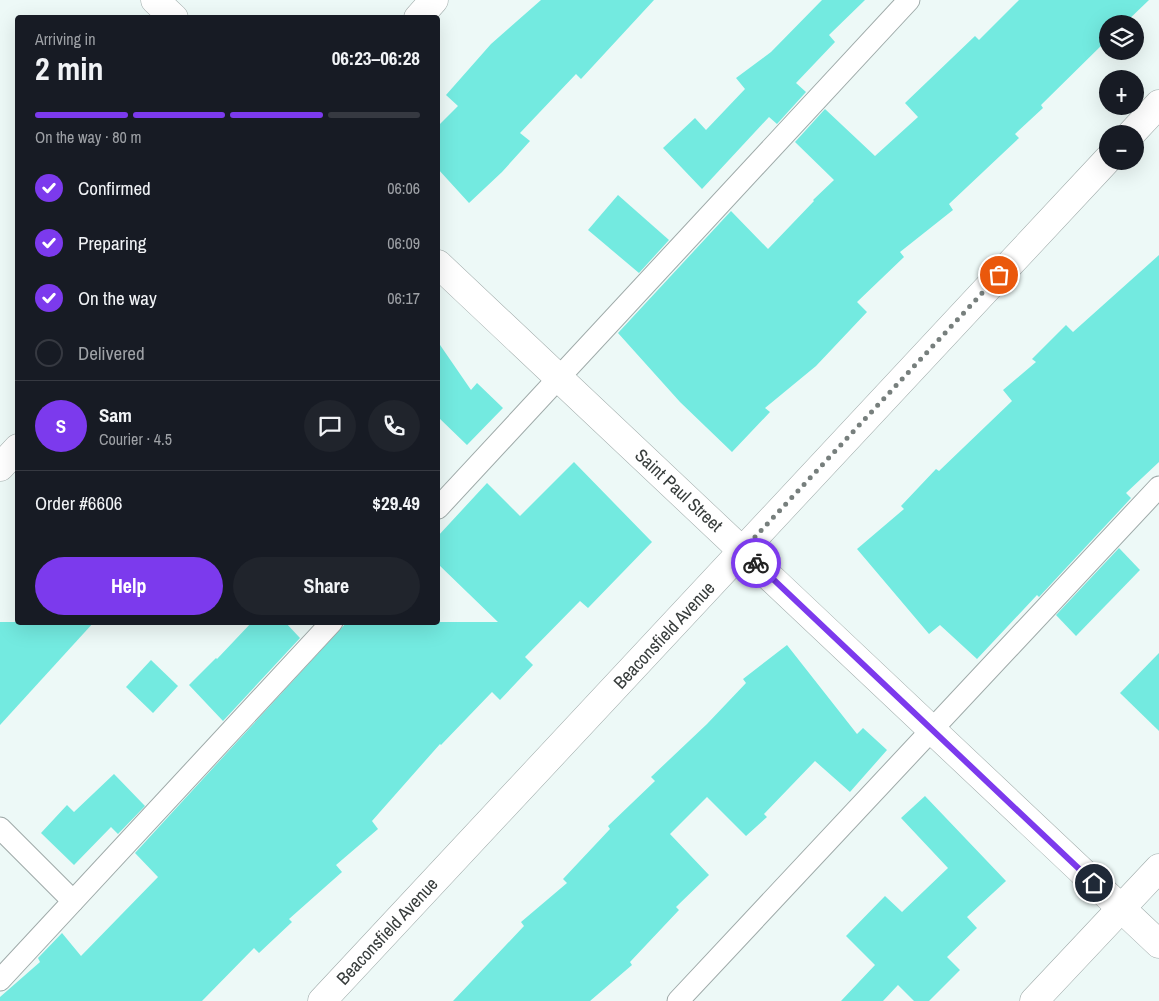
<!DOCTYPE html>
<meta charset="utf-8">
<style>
:root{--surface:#171b24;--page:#20242c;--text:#f1f3f6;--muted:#9ea1a6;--line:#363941;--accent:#7c3aed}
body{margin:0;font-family:"Archivo Narrow",sans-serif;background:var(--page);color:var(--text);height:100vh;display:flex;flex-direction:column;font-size:19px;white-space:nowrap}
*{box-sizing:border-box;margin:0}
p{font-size:16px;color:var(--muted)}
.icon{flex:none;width:28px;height:28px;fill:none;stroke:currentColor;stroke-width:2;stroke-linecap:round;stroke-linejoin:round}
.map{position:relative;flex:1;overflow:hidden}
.panel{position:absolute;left:15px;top:15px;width:425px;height:610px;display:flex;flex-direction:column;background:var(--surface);border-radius:5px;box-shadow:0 5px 20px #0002}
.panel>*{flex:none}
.buttons{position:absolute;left:1099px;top:15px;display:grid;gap:10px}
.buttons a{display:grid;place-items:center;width:45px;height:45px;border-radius:50%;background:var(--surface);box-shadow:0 5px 20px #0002;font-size:25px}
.pin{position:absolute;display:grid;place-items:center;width:42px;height:42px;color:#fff;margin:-21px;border:2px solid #fff;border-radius:50%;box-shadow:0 1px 5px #0007}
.courier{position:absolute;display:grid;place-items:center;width:50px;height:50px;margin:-25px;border:4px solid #7c3aed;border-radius:50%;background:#fff;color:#222;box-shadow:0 1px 6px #0007}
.summary em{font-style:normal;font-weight:700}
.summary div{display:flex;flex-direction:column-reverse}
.summary{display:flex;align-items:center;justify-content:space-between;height:85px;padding:0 20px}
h1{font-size:32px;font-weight:700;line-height:38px}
.bar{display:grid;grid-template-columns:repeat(4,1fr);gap:8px 5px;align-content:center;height:60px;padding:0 20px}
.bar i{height:6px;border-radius:4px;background:var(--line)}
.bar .current{background:var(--accent)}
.bar p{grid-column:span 4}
.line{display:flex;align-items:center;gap:12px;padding:0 20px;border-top:1px solid var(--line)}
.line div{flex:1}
.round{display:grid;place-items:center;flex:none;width:52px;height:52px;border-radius:26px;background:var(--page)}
ol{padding:0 20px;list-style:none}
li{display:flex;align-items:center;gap:15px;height:55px}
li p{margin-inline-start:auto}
li .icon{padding:5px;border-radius:50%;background:var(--accent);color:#fff;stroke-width:4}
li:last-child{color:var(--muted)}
li i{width:28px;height:28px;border:2px solid var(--line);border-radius:50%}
.button{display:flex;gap:10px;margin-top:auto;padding:10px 20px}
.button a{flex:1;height:58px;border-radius:30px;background:var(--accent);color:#fff;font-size:20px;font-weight:700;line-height:58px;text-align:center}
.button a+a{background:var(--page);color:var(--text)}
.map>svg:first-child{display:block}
.building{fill:#73eae0}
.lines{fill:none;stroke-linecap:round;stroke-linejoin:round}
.service-casing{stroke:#9faaa9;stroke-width:23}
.minor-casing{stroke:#9faaa9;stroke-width:29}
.service{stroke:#fff;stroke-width:21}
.minor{stroke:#fff;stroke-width:28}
.done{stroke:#777f7d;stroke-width:5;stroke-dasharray:0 9}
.route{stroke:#7c3aed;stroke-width:6}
.labels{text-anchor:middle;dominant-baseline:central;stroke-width:5;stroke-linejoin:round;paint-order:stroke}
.street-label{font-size:18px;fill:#383d3c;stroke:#fff}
</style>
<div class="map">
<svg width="1159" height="1001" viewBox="0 0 1159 1001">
<rect width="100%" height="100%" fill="#edf9f7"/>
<g class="building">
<path d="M 541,0 L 654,0 L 581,79 L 576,74 L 520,133 L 530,141 L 502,172 L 469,203 L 438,169 L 438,126 L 458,106 L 446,95 L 491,44 Z"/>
<path d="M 822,0 L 865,0 L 829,35 L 835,42 L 796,83 L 806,92 L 777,124 L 769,117 L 702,189 L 663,148 L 695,118 L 706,130 L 745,89 L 736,78 L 771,52 Z"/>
<path d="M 1019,0 L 1149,0 L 1124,24 L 1108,24 L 1108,39 L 1041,105 L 1043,108 L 1015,134 L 1019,138 L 949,204 L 953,210 L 900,252 L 904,257 L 857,302 L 867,312 L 816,366 L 765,408 L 770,412 L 732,452 L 680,402 L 618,333 L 731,211 L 768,249 L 814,201 L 813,200 L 834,180 L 795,142 L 825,109 L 875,156 L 918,117 L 905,103 L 975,36 L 979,40 Z"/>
<path d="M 618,195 L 669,240 L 639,273 L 588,230 Z"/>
<path d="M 1159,255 L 1159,462 L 1126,493 L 1131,498 L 1120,510 L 1039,597 L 1037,595 L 977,659 L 940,625 L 929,634 L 857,549 L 904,509 L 901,506 L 936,469 L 939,471 L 1012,401 L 1003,390 L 1036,362 L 1032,359 L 1066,325 L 1073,332 Z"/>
<path d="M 438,342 L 471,390 L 477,383 L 503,408 L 467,445 L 438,417 Z"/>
<path d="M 574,462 L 652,542 L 588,608 L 580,601 L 525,657 L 533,665 L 500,700 L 492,692 L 441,745 L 440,744 L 372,821 L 378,829 L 336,865 L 342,872 L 289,919 L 292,922 L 259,953 L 254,948 L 202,1001 L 0,1001 L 0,997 L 40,962 L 38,958 L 62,933 L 81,956 L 158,877 L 135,853 L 347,622 L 498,622 L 438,564 L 438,536 L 487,483 L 520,516 Z"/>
<path d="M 1119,548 L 1140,570 L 1076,636 L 1056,615 Z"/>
<path d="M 0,622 L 94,622 L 0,725 Z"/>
<path d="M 252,622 L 285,622 L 300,638 L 223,721 L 189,685 L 216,658 L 217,659 Z"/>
<path d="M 787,645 L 857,734 L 863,728 L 887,750 L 850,792 L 815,761 L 764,814 L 767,817 L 746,836 L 707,797 L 670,834 L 709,875 L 676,907 L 679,910 L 630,962 L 632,965 L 590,1001 L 453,1001 L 524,926 L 521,922 L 567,883 L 563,879 L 610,829 L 608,826 L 655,781 L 651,777 L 707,724 L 746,683 L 743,679 Z"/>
<path d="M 1159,653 L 1159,731 L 1120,693 Z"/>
<path d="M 151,660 L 178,686 L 153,713 L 126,687 Z"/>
<path d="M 114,774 L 145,806 L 118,834 L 111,827 L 74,865 L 41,833 L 67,805 L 74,812 Z"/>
<path d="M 925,796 L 1006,881 L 967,917 L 977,928 L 947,957 L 960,970 L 929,1001 L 914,1001 L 898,985 L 883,1001 L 841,1001 L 875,965 L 846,936 L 885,896 L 902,912 L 948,868 L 901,818 Z"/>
</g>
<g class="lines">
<defs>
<g id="service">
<path d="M 438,508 L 909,0"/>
<path d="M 0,828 L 73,901"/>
<path d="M 0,980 L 332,622"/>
<path d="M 678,1001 L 1159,487"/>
</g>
<g id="minor">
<path d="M 155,0 L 174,18"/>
<path d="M 418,18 L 434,0"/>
<path d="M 1131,134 L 1159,104"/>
<path d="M 438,264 L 1159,944"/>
<path d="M 0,467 L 18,448"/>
<path d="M 322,1001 L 1108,159"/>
<path d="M 1034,1001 L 1159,868"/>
</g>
</defs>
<use href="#service" class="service-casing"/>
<use href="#minor" class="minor-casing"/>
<use href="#service" class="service"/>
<use href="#minor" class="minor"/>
</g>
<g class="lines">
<path class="done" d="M 756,563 L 743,550 L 999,275"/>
<path class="route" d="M 756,563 L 1094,883"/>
</g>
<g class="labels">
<g class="street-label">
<text transform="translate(679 490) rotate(43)">Saint Paul Street</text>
<text transform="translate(664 635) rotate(-47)">Beaconsfield Avenue</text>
<text transform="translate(387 931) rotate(-47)">Beaconsfield Avenue</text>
</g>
</g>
</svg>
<div class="buttons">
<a><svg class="icon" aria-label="layers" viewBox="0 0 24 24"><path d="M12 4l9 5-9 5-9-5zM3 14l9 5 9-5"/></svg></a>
<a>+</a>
<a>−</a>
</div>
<div class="pin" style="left:999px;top:275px;background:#ea580c"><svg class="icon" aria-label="bag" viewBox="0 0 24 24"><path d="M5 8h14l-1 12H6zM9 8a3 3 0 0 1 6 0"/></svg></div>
<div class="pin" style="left:1094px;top:883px;background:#1f2937"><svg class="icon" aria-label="home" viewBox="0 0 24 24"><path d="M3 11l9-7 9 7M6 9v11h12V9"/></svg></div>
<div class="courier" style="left:756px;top:563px"><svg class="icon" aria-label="bike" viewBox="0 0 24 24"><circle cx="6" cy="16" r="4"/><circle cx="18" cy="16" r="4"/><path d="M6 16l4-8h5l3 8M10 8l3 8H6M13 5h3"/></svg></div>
<section class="panel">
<div class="summary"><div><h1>2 min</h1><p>Arriving in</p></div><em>06:23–06:28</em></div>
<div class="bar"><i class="current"></i><i class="current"></i><i class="current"></i><i></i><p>On the way · 80 m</p></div>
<ol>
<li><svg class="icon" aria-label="check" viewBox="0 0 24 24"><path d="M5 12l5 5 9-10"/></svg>Confirmed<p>06:06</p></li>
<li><svg class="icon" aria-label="check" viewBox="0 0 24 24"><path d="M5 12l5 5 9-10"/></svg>Preparing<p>06:09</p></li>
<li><svg class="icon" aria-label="check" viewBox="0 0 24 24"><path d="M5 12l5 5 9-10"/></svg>On the way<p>06:17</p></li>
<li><i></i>Delivered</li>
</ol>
<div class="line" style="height:90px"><b class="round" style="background:var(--accent);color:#fff">S</b><div><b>Sam</b><p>Courier · 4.5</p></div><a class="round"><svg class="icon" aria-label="chat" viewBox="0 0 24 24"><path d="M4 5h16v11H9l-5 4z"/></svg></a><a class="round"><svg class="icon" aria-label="phone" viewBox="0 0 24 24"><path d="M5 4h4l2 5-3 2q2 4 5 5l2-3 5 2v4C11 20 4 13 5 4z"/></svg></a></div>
<div class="line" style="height:65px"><div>Order #6606</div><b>$29.49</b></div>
<div class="button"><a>Help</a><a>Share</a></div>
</section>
</div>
